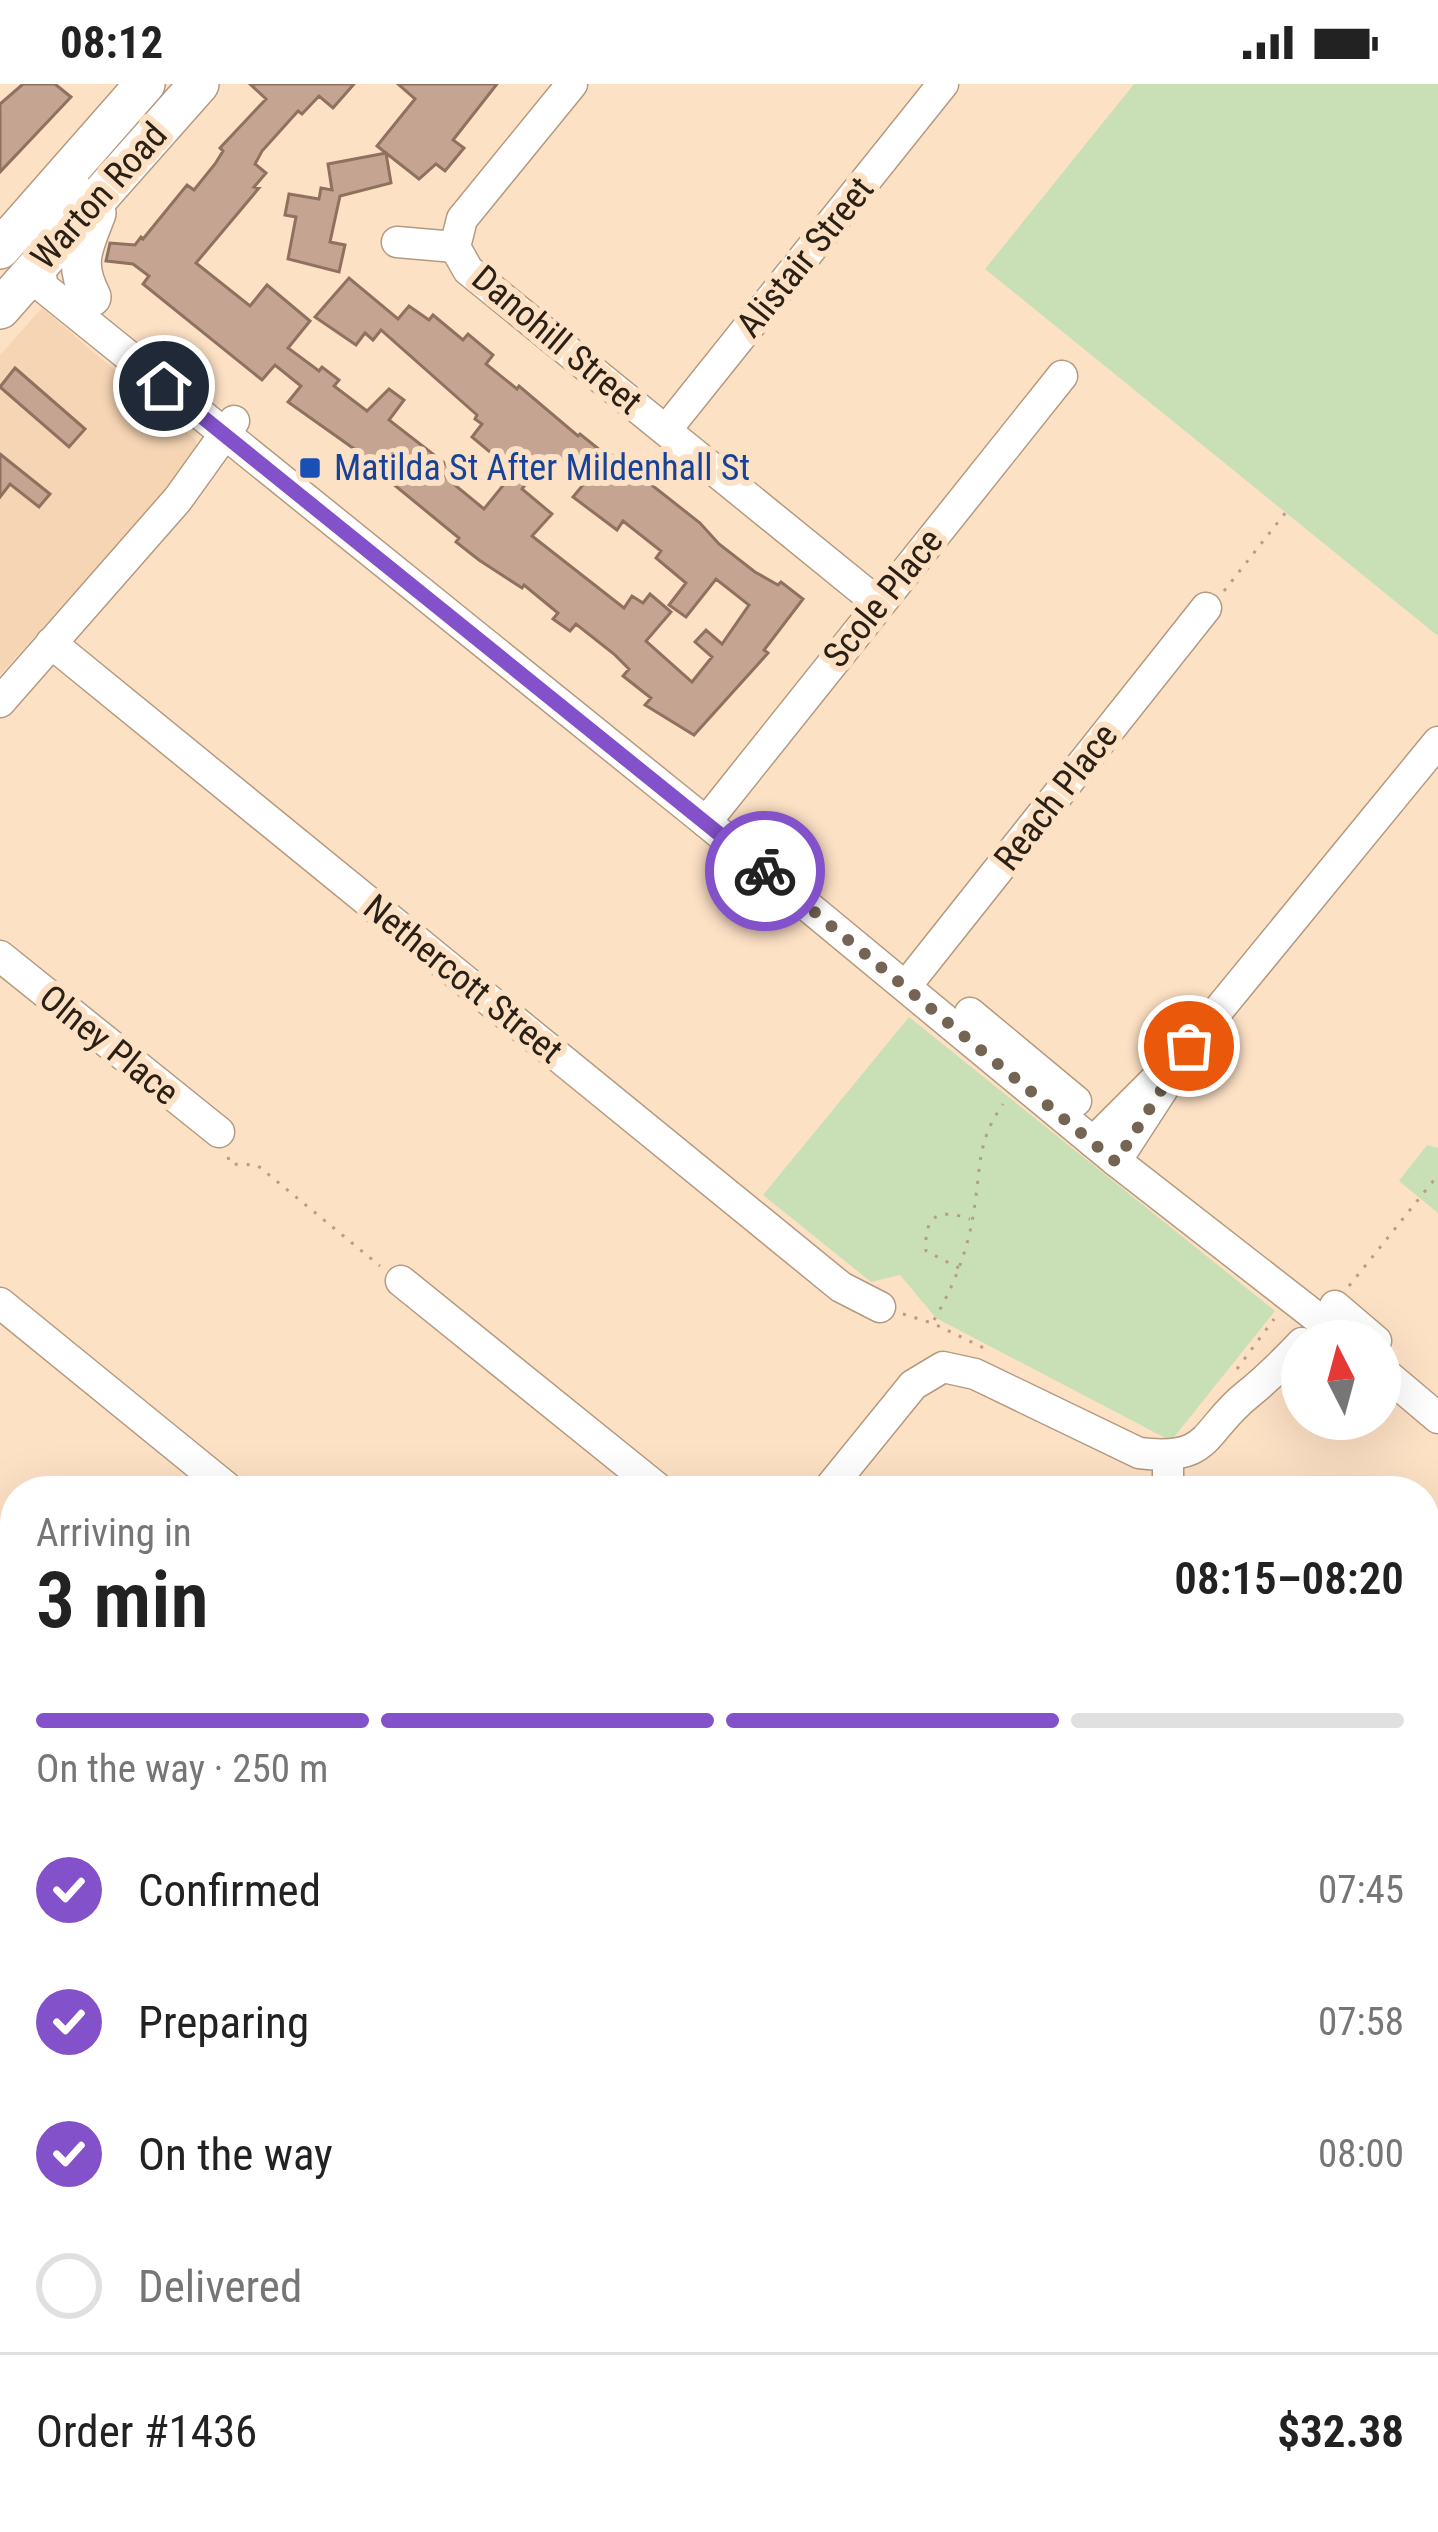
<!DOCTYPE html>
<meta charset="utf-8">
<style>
:root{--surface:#fff;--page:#f2f2f2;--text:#222;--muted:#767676;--line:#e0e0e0;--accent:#8351c9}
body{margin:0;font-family:"Roboto Condensed",sans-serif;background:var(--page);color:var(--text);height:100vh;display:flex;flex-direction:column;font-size:45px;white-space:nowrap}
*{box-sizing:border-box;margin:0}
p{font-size:39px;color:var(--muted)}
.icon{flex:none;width:66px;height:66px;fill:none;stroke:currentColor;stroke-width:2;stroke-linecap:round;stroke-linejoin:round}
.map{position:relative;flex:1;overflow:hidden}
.drawer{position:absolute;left:0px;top:1392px;width:1440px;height:1056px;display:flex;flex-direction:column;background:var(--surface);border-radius:48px 48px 0 0;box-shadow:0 12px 48px #0002}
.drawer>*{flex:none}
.needle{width:78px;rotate:354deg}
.controls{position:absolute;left:1281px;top:1236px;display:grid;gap:24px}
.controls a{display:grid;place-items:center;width:120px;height:120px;border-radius:50%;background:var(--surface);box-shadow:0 12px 48px #0002;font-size:60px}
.pin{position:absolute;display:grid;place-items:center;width:102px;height:102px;color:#fff;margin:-51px;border:6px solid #fff;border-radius:50%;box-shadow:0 3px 12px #0007}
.courier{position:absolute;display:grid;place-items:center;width:120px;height:120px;margin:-60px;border:9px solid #8351c9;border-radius:50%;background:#fff;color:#222;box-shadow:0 3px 15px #0007}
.overview em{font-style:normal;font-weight:600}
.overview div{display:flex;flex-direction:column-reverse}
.overview{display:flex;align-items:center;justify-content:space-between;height:204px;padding:0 36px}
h1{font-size:78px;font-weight:600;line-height:90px}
.bar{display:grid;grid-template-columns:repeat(4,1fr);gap:18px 12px;align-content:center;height:144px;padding:0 36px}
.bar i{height:15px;border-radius:9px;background:var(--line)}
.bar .current{background:var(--accent)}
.bar p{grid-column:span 4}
.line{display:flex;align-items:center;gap:30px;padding:0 36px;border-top:3px solid var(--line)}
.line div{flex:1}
ol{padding:0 36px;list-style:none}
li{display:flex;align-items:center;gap:36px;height:132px}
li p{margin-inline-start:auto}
li .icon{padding:12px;border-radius:50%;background:var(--accent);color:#fff;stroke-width:4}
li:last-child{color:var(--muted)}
li i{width:66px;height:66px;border:6px solid var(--line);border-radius:50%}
.status{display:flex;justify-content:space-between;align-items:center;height:84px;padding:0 60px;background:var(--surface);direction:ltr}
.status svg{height:33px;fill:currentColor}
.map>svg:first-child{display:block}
.built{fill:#f6d5b4}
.green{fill:#c9e0b6}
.building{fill:#c6a492;stroke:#90705f;stroke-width:3;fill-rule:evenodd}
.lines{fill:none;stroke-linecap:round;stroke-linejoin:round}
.minor-casing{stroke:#b49a80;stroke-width:33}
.major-casing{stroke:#b49a80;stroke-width:42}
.path{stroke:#b49e89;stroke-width:3;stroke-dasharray:3 9;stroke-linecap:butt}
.minor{stroke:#fff;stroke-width:30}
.major{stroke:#fff;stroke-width:39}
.done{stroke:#746453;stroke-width:12;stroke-dasharray:0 21.6}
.route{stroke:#8351c9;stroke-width:15}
.transit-dot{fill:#1a4fb4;stroke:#fde1c5;stroke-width:4.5}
.labels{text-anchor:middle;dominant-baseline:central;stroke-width:12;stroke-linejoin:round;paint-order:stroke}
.street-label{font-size:36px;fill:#2a2016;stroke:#fde1c5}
.transit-label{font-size:36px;fill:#164399;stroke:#fde1c5;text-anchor:start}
</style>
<div class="status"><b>08:12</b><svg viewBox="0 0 49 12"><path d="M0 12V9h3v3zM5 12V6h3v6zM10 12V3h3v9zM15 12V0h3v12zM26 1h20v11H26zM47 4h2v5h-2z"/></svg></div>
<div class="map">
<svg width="1438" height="2448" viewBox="0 0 1438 2448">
<rect width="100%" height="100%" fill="#fde1c5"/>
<g class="built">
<path d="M 42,224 L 196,356 L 198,371 L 0,591 L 0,271 Z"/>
<path d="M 1438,2224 L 1438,2448 L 1282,2448 L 1292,2433 L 1425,2433 L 1425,2242 Z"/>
</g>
<g class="green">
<path d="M 1134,0 L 1438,0 L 1438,552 L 985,185 Z"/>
<path d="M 909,933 L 1275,1227 L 1171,1357 L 936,1234 L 900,1191 L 871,1198 L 763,1111 Z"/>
<path d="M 1427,1061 L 1438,1064 L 1438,1129 L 1399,1097 Z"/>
</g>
<g class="building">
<path d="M 23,0 L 55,0 L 71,13 L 0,88 L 0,20 Z"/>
<path d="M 250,0 L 354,0 L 333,24 L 319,12 L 302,30 L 298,27 L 262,67 L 255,80 L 266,89 L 254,103 L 259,104 L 196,179 L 250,222 L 267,201 L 310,237 L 288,264 L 319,287 L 322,283 L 339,296 L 334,302 L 367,327 L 389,305 L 404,316 L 389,336 L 451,384 L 445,393 L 484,425 L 514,388 L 472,353 L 482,340 L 475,335 L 477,331 L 381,246 L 373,256 L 365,249 L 356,261 L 315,233 L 349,194 L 398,235 L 409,222 L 429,236 L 433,231 L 463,256 L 468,250 L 493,271 L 486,280 L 517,305 L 519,302 L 578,352 L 580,350 L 606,371 L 608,368 L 630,385 L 634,381 L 647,391 L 644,395 L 700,439 L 719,460 L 755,488 L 778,501 L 781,498 L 803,515 L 764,566 L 768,569 L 694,651 L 645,621 L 651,614 L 623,592 L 629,585 L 614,570 L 576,540 L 570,547 L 553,535 L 558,529 L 524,501 L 522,504 L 479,476 L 456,458 L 459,454 L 365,377 L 367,374 L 288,318 L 301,302 L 275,281 L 262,296 L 143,200 L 149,192 L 133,180 L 106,177 L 110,159 L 135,161 L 141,153 L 143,155 L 187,101 L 194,106 L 215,80 L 223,67 L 220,64 L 266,15 ZM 560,375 L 587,396 L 573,413 L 617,446 L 623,437 L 661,467 L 656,474 L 686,499 L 669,521 L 686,533 L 716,495 L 749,521 L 722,560 L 706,546 L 695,558 L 712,573 L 692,598 L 646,557 L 671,528 L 650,510 L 643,519 L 632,512 L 624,524 L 532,452 L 552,430 L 522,405 L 543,376 L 553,384 Z"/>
<path d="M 398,0 L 497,0 L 453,56 L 464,64 L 445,87 L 436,80 L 419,95 L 377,62 L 415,15 Z"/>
<path d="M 386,69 L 391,99 L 340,112 L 330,158 L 345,161 L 339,188 L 288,175 L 296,133 L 285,131 L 289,110 L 319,115 L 321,104 L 332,106 L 328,80 Z"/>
<path d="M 15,284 L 85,345 L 69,363 L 0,303 Z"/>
<path d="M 0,370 L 50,410 L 39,423 L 10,400 L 0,413 Z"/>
</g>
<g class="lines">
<defs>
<g id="minor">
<path d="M 572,0 L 462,135 L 455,163 L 468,186 L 878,519"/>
<path d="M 77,105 C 49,137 33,159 43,203 L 706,738 L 1116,1077 L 1347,1257"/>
<path d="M 397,158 L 455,163"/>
<path d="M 666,346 L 943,0"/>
<path d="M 51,559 L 841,1203 L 880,1223"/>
<path d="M 0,618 L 178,415 L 234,337"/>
<path d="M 706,738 L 1062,292"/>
<path d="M 0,872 L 219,1048"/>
<path d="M 906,902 L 1206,524"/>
<path d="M 970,929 L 1076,1017"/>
<path d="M 1093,1058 L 1189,962 L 1438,658"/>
<path d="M 1116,1077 L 1164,1003"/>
<path d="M 401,1197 L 661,1407"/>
<path d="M 0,1219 L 231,1407"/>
<path d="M 1335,1222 L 1376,1257"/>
<path d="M 1380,1285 L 1438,1334"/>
<path d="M 827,1407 L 913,1301 L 943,1283 L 975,1290 L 1139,1369 C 1212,1378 1202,1347 1247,1311 C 1267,1295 1284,1278 1302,1259"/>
<path d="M 1168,1407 L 1168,1373"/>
<path d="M 1425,1523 L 1438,1507"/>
<path d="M 0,1585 L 15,1597"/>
<path d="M 1425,1660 L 1438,1671"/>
<path d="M 0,2002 L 15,1984"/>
<path d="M 1425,2193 L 1438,2174"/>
<path d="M 1,2427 L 27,2448"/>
<path d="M 1100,2433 L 1123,2448"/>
<path d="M 659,2448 L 659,2439"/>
<path d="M 1247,2448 L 1257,2433"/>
</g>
<g id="major">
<path d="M 0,165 L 145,0"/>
<path d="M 91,213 C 73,178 83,164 96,129"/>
<path d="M 0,225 L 199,0"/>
</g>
</defs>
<use href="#minor" class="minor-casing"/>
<use href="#major" class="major-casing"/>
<g class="path">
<path d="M 1224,507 L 1286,428"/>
<path d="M 228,1073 L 230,1080 L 257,1081 L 380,1182"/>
<path d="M 959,1184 L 926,1167 C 924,1131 938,1124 970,1135"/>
<path d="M 1349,1202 L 1438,1091"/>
<path d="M 903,1230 L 932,1239 L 988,1266"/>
<path d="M 934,1236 C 955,1200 970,1161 975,1119 C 981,1078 978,1056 1003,1020"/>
<path d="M 1237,1285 L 1274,1235"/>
<path d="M 1425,2004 L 1438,2013"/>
<path d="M 345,2448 L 352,2433"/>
</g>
<use href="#minor" class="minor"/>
<use href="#major" class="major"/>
</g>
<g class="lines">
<path class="done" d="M 765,787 L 1116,1078 L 1189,962"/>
<path class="route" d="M 164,302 L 765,787"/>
</g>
<rect class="transit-dot" x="298" y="372" width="24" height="24" rx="6"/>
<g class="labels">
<g class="street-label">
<text transform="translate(99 112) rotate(-48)">Warton Road</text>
<text transform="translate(805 173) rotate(-51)">Alistair Street</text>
<text transform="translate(557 256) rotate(40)">Danohill Street</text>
<text transform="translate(883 514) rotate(-51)">Scole Place</text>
<text transform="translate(1056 713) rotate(-52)">Reach Place</text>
<text transform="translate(463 895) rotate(39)">Nethercott Street</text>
<text transform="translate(109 961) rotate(39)">Olney Place</text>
</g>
<g class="transit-label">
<text x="334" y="384">Matilda St After Mildenhall St</text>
</g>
</g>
</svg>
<div class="controls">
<a><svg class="needle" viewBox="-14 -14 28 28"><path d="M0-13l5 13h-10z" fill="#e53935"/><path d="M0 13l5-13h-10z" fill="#767676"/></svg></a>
</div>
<div class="pin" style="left:1189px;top:962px;background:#ea580c"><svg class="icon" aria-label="bag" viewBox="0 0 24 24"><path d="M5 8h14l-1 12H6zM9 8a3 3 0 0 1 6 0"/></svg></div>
<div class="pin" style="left:164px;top:302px;background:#1f2937"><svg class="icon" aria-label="home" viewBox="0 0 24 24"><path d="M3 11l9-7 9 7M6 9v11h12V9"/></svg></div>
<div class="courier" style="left:765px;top:787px"><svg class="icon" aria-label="bike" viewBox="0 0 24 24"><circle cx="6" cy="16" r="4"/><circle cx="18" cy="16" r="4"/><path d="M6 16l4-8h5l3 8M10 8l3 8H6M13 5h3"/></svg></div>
<section class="drawer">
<div class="overview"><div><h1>3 min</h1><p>Arriving in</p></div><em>08:15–08:20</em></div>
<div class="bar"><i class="current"></i><i class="current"></i><i class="current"></i><i></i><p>On the way · 250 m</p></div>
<ol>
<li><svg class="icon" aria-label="check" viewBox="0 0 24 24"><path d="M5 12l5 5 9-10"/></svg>Confirmed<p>07:45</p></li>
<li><svg class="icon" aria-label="check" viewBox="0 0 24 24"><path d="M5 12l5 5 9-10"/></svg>Preparing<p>07:58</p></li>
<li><svg class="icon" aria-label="check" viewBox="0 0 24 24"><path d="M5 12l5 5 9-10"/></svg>On the way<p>08:00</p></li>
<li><i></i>Delivered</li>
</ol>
<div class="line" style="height:156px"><div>Order #1436</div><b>$32.38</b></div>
</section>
</div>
